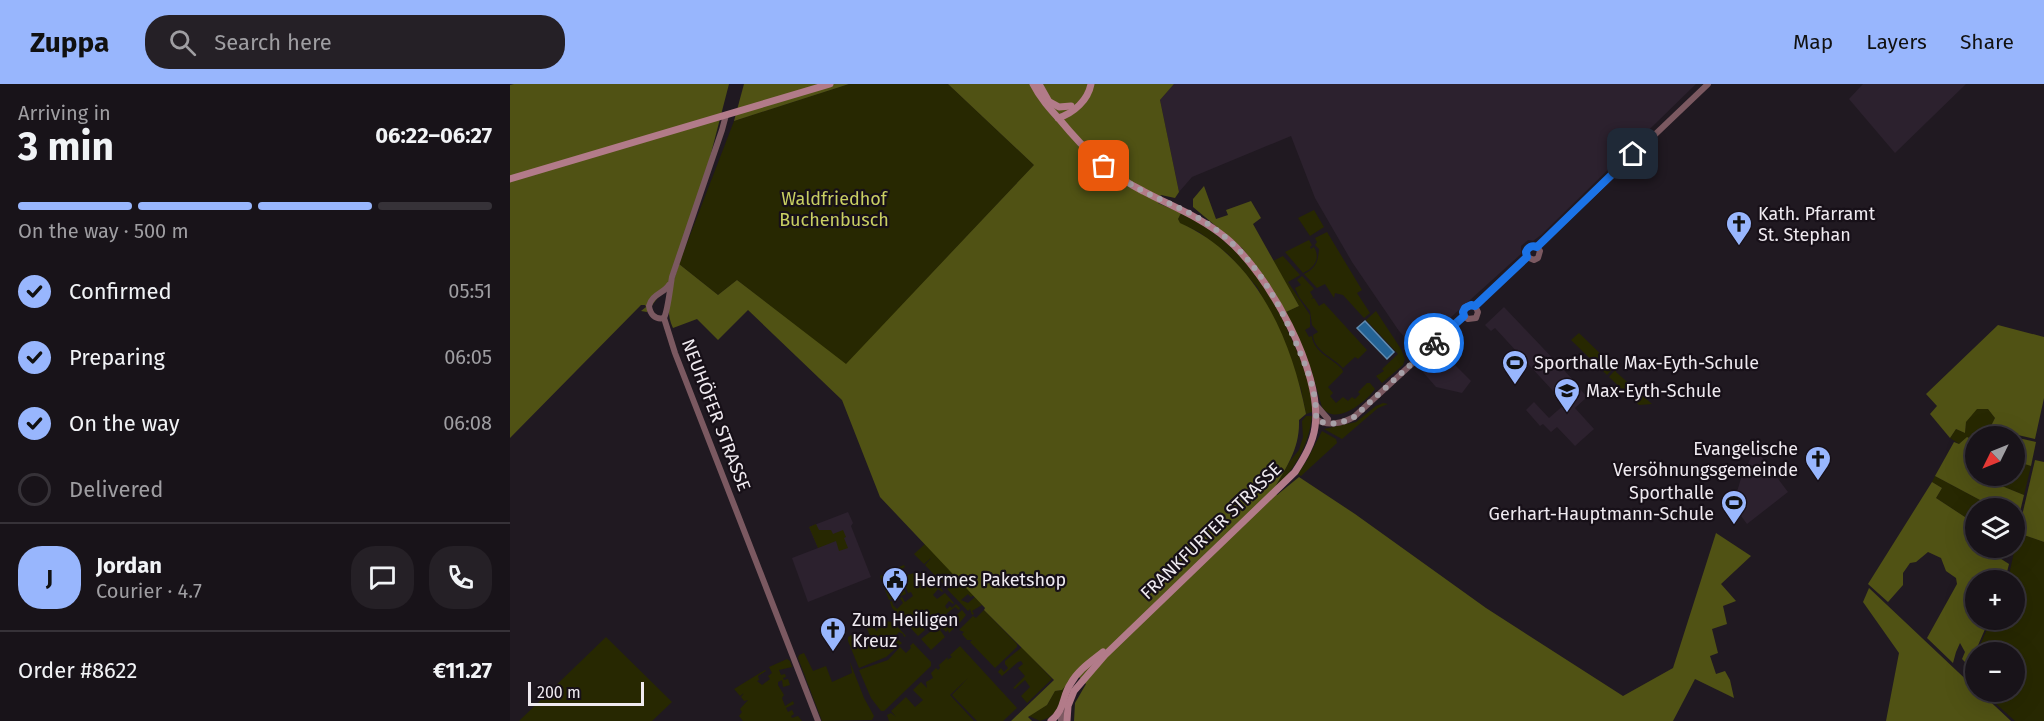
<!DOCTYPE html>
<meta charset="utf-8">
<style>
:root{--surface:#181319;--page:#252026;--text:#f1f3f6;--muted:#9f9ea2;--line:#363238;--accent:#98b6fd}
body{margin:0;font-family:"Fira Sans",sans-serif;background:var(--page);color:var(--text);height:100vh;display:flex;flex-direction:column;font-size:22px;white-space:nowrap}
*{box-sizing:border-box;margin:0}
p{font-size:20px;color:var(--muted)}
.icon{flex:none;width:33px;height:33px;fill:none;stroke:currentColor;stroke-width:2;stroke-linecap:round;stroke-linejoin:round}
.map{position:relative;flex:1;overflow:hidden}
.side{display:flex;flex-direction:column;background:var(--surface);width:510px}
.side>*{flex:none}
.needle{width:39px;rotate:227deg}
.tools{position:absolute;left:1455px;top:342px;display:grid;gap:12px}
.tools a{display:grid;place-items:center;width:60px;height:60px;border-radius:50%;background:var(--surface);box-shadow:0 6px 24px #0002,0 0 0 2px var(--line);font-size:30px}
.scale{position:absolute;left:18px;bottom:15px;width:116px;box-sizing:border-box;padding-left:6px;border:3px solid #efeaf0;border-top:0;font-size:16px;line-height:21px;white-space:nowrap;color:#efeaf0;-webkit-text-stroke:4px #171018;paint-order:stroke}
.pin{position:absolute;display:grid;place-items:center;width:51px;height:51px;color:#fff;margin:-26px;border-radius:12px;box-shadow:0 3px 9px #0006}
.courier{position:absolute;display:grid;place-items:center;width:60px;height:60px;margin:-30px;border:4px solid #1a73e8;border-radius:50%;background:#fff;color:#222;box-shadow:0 2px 8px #0007}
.head em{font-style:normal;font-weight:700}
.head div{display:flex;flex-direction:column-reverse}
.head{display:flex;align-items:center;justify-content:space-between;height:102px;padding:0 18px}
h1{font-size:39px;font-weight:700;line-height:45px}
.bar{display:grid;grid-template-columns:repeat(4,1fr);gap:9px 6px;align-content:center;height:72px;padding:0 18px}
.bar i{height:8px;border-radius:4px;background:var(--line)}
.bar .active{background:var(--accent)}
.bar p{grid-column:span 4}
.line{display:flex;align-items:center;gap:15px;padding:0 18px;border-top:2px solid var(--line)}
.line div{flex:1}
.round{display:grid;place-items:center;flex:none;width:63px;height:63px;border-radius:24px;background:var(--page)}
ol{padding:0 18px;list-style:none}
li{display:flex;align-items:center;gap:18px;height:66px}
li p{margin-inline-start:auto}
li .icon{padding:6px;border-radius:50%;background:var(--accent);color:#111;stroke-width:4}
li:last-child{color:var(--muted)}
li i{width:33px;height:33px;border:3px solid var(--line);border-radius:50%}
header{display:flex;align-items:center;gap:36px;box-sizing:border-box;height:84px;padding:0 30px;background:var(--accent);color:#111}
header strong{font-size:28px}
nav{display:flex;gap:33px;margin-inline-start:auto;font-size:21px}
.search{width:420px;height:54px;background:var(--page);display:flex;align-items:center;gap:15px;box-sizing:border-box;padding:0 21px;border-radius:24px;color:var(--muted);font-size:22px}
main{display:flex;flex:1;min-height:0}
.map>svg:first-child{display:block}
.built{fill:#2c212e}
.green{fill:#272801}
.forest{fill:#505214}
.water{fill:#246395;stroke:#618cb0;stroke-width:1.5}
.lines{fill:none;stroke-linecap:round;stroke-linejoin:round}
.tertiary{stroke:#7b5961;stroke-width:6}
.secondary{stroke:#b27b89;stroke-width:7}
.done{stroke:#a7a1a8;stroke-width:6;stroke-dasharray:0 10.8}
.route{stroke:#1a73e8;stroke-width:8}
.labels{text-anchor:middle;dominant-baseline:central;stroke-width:4.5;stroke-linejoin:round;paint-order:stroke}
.park-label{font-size:18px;fill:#c9cf62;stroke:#171018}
.poi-label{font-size:18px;fill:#efeaf0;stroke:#171018;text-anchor:start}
.street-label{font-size:18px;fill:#efeaf0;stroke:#171018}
</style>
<header>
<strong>Zuppa</strong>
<div class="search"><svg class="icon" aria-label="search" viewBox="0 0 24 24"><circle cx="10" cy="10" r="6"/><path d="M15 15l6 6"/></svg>Search here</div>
<nav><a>Map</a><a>Layers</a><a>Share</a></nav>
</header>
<main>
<section class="side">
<div class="head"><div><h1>3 min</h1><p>Arriving in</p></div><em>06:22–06:27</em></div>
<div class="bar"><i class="active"></i><i class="active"></i><i class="active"></i><i></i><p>On the way · 500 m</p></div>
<ol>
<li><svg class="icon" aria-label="check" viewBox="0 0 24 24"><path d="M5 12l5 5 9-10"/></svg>Confirmed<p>05:51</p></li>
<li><svg class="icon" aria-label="check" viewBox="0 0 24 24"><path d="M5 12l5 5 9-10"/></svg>Preparing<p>06:05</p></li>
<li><svg class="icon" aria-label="check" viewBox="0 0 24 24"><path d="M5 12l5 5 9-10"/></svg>On the way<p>06:08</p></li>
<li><i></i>Delivered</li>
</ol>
<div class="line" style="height:108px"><b class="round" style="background:var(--accent);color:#111">J</b><div><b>Jordan</b><p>Courier · 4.7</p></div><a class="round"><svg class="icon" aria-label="chat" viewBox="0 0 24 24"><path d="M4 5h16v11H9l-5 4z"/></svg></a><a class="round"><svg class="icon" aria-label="phone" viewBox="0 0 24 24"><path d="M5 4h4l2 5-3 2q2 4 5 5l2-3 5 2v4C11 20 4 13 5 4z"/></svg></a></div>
<div class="line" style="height:78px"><div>Order #8622</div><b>€11.27</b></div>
</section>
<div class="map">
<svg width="1534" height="637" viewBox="0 0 1534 637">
<rect width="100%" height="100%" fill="#201921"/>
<g class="built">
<path d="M 664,0 L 1186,0 L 1031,151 L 1023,157 L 1018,156 L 1011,162 L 1011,170 L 909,262 L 901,260 L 889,247 L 842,178 L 805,114 L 781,52 L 682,93 L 669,108 L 650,16 Z"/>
<path d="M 1353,0 L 1456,0 L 1385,69 L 1339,15 Z"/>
<path d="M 994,223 L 1066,299 L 1054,310 L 1060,315 L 1070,305 L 1077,313 L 1065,324 L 1084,345 L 1065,362 L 1047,343 L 1041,348 L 1033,340 L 1030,342 L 1016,326 L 1024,318 L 1039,334 L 1055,320 L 985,244 L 981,247 L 975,241 Z"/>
<path d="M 934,270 L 961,297 L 952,309 L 926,303 L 913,288 Z"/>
<path d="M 1245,364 L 1278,408 L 1237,440 L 1223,421 L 1232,391 L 1233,391 Z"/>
<path d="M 338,428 L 343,439 L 341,442 L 361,493 L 298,518 L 282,474 L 308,464 L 299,443 Z"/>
</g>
<g class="green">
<path d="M 339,0 L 438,0 L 524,81 L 336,281 L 227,196 L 208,211 L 169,180 L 224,37 Z"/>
<path d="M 804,126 L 814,143 L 800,152 L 788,134 Z"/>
<path d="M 671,129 C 730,159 757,199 783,258 C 793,281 803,303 802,328 L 796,330 L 791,305 L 748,204 L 718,170 L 689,148 L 669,139 L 668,135 Z"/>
<path d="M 817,148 L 852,206 L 847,209 L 860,229 L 854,234 L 833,211 L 825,209 L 824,214 L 815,200 L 807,204 L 794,190 C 807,184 808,176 809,165 L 805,161 L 807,158 L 805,154 Z"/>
<path d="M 799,156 L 802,161 L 800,163 L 801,165 L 804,163 C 811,175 804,184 793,189 L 775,168 Z"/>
<path d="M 773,172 L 790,191 L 778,198 L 800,231 L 800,243 L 795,246 L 799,253 L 802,252 C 803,268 822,274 832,285 L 833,288 L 818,303 L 823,309 L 820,312 L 826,319 L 833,313 L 838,317 L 842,313 L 845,315 L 850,310 L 848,308 L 857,299 L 860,299 L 865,305 C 856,318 825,343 812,323 L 801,285 L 776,228 L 789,222 L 763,177 Z"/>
<path d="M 792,192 L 804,205 L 800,208 L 803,213 L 801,215 L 804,214 L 809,222 L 814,219 L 857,266 L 848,275 L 845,273 L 833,284 C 823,273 804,267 803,251 L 808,248 L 802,241 L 800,227 L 789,213 L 785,204 L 791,201 L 787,196 Z"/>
<path d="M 866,227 L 891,265 L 895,275 L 893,281 L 872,299 L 866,292 L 874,287 L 872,285 L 888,270 L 856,236 Z"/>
<path d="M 1069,249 L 1104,283 L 1097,291 L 1061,256 Z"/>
<path d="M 1106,285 L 1106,288 L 1142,320 L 1129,321 L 1099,293 Z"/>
<path d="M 873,319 L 878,320 L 868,324 L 832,355 L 814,345 L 846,338 L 866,322 Z"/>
<path d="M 1466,325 L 1478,325 L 1485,334 L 1476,352 L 1466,352 L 1465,357 L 1457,353 L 1449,360 L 1440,354 L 1446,345 L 1455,349 L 1456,338 Z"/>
<path d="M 796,332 L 802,332 C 799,361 784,387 763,407 L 780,377 L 789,366 L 793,353 L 792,337 Z"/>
<path d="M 812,347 L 826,355 L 827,359 L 791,392 L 788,390 L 797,376 Z"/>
<path d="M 1505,377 L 1521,382 L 1514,411 L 1477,396 L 1479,392 L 1504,392 Z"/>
<path d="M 1425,392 L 1485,424 L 1466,424 L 1465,458 L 1454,451 L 1461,437 L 1426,414 L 1432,404 L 1422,398 Z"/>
<path d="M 306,440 L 309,446 L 321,446 L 323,450 L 333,446 L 336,453 L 334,454 L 338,464 L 329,467 L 326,457 L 308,464 L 299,443 Z"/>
<path d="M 1508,449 L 1534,458 L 1534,637 L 1505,637 L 1473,608 L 1504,608 L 1504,568 L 1467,568 L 1481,536 L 1504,536 L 1504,496 L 1498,496 Z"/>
<path d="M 415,460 L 464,511 L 461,513 L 458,510 L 451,516 L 458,519 L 465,513 L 472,521 L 462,527 L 464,530 L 462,531 L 460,525 L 458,527 L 437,505 L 440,503 L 438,501 L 436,503 L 415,481 L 422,473 L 414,480 L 404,470 Z"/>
<path d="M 394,481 L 395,483 L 392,485 L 394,492 L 404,489 L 408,494 L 408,491 L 414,486 L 417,489 L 408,497 L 410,498 L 418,491 L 422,495 L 421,499 L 424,497 L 433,507 L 432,508 L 428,505 L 423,511 L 427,515 L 435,509 L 444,519 L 443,520 L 439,517 L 435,522 L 437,525 L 440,522 L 442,524 L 446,520 L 450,524 L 449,526 L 445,523 L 436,530 L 441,536 L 452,526 L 456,531 L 447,542 L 445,541 L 443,543 L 444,544 L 439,549 L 438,546 L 436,548 L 432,544 L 430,546 L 435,553 L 421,566 L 411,555 L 425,544 L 421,540 L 417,543 L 412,539 L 411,540 L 415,546 L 408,552 L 382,524 L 380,518 L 382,517 L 383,521 L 387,525 L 393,519 L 390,514 L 392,513 L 395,518 L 403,512 L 401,508 L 398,509 L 389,483 Z"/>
<path d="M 386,484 L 396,510 L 379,516 L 375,506 L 378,504 L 378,502 L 374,503 L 370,492 Z"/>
<path d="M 474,526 L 507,560 L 507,563 L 485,584 L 460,558 L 462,556 L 457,556 L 452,550 L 454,548 L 449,546 L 463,532 L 466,534 Z"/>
<path d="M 377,537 L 384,539 L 396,552 L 394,553 L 393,550 L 389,548 L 385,553 L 392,559 L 376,573 L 349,584 L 338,557 L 338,553 L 345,549 L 352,565 L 353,564 L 351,558 L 357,555 L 359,560 L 362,558 L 357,544 L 364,542 L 366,547 L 368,546 L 366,541 L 373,538 L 376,543 L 375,538 Z"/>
<path d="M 96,553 L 162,618 L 142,637 L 9,637 Z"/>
<path d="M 403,559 L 421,578 L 421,582 L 374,627 L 371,627 L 361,614 L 349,586 L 378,576 L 390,563 L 396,569 L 401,564 L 400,562 Z"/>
<path d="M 450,562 L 507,624 L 493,637 L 467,637 L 442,611 L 458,594 L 440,611 L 464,637 L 379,637 L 377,631 L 381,629 L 386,633 L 381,627 L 396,613 L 405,623 L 413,616 L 403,606 L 411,598 L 417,604 L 416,598 L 423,594 L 421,589 L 426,584 L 428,586 L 430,584 L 429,581 L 438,573 L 437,576 L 442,573 L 440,571 Z"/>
<path d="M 512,563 L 542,595 L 517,619 L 511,612 L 520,603 L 515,596 L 505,605 L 503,604 L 515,592 L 508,584 L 513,580 L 511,577 L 508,578 L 492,592 L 488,588 L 491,584 L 494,588 L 498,584 L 495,580 L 495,577 Z"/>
<path d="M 294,569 L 303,587 L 316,582 L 322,598 L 342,589 L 340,578 L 354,614 L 364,632 L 362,636 L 312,637 L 288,574 L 289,571 Z"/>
<path d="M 277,575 L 280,577 L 282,583 L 269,586 L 271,591 L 275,590 L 276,593 L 273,594 L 274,596 L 278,595 L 280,601 L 273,603 L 272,596 L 268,598 L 268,601 L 274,611 L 272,614 L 275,622 L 283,617 L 284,620 L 276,624 L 278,628 L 282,626 L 284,630 L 281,632 L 282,634 L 288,632 L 292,637 L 233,637 L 229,632 L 232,628 L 230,625 L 238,616 L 234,617 L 231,613 L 234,609 L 230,612 L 224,605 L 255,586 L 256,587 L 248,592 L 249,596 L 247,597 L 252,601 L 260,595 L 258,592 L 262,589 L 259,583 Z"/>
<path d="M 557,600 L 545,631 L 543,630 L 538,634 L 530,637 L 519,632 L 537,621 L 545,607 L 552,606 Z"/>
</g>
<g class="forest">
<path d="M 4,0 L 219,0 L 198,81 L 158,200 L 137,228 L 131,227 L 136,223 L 135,221 L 131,221 L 0,354 L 0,1 Z"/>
<path d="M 234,0 L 339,0 L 224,37 Z"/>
<path d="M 438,0 L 664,0 L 650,16 L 669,108 L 665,114 L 651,111 L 648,119 L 671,129 L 668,135 L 670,139 C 745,172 781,253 796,330 L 789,336 C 790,365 776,383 763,407 L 767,411 L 789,393 L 845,430 L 976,524 L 1113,612 L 1163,584 L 1206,449 L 1241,472 L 1211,500 L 1226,517 L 1213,522 L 1217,540 L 1202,545 L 1208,569 L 1200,572 L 1206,590 L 1215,587 L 1220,596 L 1224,614 L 1185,595 L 1163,637 L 564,637 L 565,619 L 576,600 L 566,590 L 552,606 L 545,607 L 537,621 L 518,633 L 522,637 L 501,637 L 544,596 L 474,526 L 475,524 L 370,413 L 332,316 L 238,226 L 208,256 L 187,235 L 163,244 C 153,224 163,200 169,180 L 208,211 L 227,196 L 336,280 L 524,81 Z"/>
<path d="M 694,102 L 706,135 L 718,131 L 716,126 L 741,117 L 751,134 L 743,140 L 789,222 L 776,228 L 756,195 L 732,164 L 683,123 L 683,115 Z"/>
<path d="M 1488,241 L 1534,253 L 1534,314 L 1525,355 L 1495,348 L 1491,352 L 1476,352 L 1485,334 L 1478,325 L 1467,325 L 1456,338 L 1455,349 L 1446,345 L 1440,354 L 1420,330 L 1427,322 L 1416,310 Z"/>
<path d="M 1457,353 L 1465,357 L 1466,392 L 1479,392 L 1477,396 L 1514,411 L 1508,436 L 1505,434 L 1504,424 L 1485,424 L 1425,392 L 1444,358 L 1449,360 Z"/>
<path d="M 1504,353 L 1526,358 L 1521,382 L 1505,377 Z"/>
<path d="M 1525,376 L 1534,378 L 1534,458 L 1508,449 Z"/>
<path d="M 1422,398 L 1432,404 L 1426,414 L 1461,437 L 1454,450 L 1465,458 L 1466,464 L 1474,464 L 1499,480 L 1495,496 L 1466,496 L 1466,536 L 1479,536 L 1459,582 L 1452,575 L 1455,568 L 1450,559 L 1446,568 L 1443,579 L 1417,554 L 1447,500 L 1446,494 L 1436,487 L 1431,474 L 1418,468 L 1406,478 L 1400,479 L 1393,489 L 1393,501 L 1378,518 L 1358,500 Z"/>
<path d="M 1359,504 L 1465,604 L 1466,608 L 1470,608 L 1501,637 L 1376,637 L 1389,569 L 1353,518 Z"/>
</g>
<path class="water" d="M 855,237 L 884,268 L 877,275 L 847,244 Z"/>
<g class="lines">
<g class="tertiary">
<path d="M 216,31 L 212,46 L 162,193 C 160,204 158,226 154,234 L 165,269 L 308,637"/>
<path d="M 1027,163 L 1198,0"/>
<path d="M 1017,173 L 1024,176 L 1028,174 L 1030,167 L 1027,163"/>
<path d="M 1017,173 L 1016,168 C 1018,162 1022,161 1027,163"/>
<path d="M 965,222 L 1017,173"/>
<path d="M 954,232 L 958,235 L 966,234 L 968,228 L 965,222"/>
<path d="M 954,232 L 954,225 L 957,222 L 965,222"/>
<path d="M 154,234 C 145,236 140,230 139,222 C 142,210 153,210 159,201"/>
<path d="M 806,321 L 818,335"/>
<path d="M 806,335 C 817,343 833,339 844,333 L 954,232"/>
<path d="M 551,637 L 551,628"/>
</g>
<g class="secondary">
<path d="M 523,0 C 530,14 540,25 550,36 C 574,65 599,90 633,107 C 661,122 691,133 716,154 C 758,189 813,288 805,343 C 803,359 794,374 785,388 L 595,571 L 564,607 L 558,622 L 557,637"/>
<path d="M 529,0 L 538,16"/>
<path d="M 538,17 L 549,23 L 561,22"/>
<path d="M 548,34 C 564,29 578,16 581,0"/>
<path d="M 0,95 L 320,0"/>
<path d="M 541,637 C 556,624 551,614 561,599 C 568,586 582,577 593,568"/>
</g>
</g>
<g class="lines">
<path class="done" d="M 594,82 C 607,91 619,100 633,107 C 652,117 672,124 690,135 C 735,162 763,205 783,252 C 795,280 807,305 806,335 C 817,343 833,339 844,333 L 924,259"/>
<path class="route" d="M 924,259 L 954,232 L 953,228 L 955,224 L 961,221 L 965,222 L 1017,173 L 1016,168 C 1018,163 1022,161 1027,163 L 1123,70"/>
</g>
<defs>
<symbol id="church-pin" viewBox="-11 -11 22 30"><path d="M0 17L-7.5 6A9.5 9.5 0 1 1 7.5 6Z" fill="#98b6fd" stroke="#171018"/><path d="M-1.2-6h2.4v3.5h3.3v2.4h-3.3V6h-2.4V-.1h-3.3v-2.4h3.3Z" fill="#111"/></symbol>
<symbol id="stadium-pin" viewBox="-11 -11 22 30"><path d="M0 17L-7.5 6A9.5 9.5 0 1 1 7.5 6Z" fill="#98b6fd" stroke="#171018"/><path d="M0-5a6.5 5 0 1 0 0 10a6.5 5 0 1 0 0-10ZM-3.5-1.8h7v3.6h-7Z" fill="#111"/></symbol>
<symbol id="school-pin" viewBox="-11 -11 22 30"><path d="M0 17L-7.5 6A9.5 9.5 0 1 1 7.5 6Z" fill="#98b6fd" stroke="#171018"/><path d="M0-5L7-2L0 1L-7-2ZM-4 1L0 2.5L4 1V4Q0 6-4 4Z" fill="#111"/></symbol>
<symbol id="civic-pin" viewBox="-11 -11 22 30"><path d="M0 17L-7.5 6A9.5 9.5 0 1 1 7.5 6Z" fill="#98b6fd" stroke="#171018"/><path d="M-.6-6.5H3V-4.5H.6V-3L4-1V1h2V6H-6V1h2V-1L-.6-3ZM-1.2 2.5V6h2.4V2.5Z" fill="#111"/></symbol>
</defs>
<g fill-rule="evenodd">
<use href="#church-pin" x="1214" y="125" width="30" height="40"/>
<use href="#stadium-pin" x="990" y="264" width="30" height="40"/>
<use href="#school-pin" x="1042" y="292" width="30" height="40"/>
<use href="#church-pin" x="1293" y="360" width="30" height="40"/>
<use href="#stadium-pin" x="1209" y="404" width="30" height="40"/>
<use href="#civic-pin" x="370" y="481" width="30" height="40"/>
<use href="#church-pin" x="308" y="531" width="30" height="40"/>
</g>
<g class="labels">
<g class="park-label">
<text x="324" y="115">Waldfriedhof<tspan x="324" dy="21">Buchenbusch</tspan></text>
</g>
<g class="poi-label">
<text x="1248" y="130">Kath. Pfarramt<tspan x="1248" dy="21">St. Stephan</tspan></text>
<text x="1024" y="279">Sporthalle Max-Eyth-Schule</text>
<text x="1076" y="307">Max-Eyth-Schule</text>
<text x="1288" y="365" text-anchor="end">Evangelische<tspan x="1288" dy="21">Versöhnungsgemeinde</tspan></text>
<text x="1204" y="409" text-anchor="end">Sporthalle<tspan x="1204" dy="21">Gerhart-Hauptmann-Schule</tspan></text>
<text x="404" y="496">Hermes Paketshop</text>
<text x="342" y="536">Zum Heiligen<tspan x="342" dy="21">Kreuz</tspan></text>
</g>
<g class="street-label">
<text transform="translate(206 331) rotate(69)">NEUHÖFER STRASSE</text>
<text transform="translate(701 447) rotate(-44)">FRANKFURTER STRASSE</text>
</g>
</g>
</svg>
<div class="tools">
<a><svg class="needle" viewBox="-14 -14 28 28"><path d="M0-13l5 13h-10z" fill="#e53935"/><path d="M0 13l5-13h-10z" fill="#9f9ea2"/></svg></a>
<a><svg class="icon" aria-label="layers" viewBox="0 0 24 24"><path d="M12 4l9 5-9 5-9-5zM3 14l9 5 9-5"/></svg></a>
<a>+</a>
<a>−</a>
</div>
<div class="scale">200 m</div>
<div class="pin" style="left:594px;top:82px;background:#ea580c"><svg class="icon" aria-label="bag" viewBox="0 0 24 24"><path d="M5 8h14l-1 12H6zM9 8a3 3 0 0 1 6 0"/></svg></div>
<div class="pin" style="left:1123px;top:70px;background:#1f2937"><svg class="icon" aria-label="home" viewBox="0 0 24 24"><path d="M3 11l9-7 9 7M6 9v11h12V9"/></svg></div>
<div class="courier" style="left:924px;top:259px"><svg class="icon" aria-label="bike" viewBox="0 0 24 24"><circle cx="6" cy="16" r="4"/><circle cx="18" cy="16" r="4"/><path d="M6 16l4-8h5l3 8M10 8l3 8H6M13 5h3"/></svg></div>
</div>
</main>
